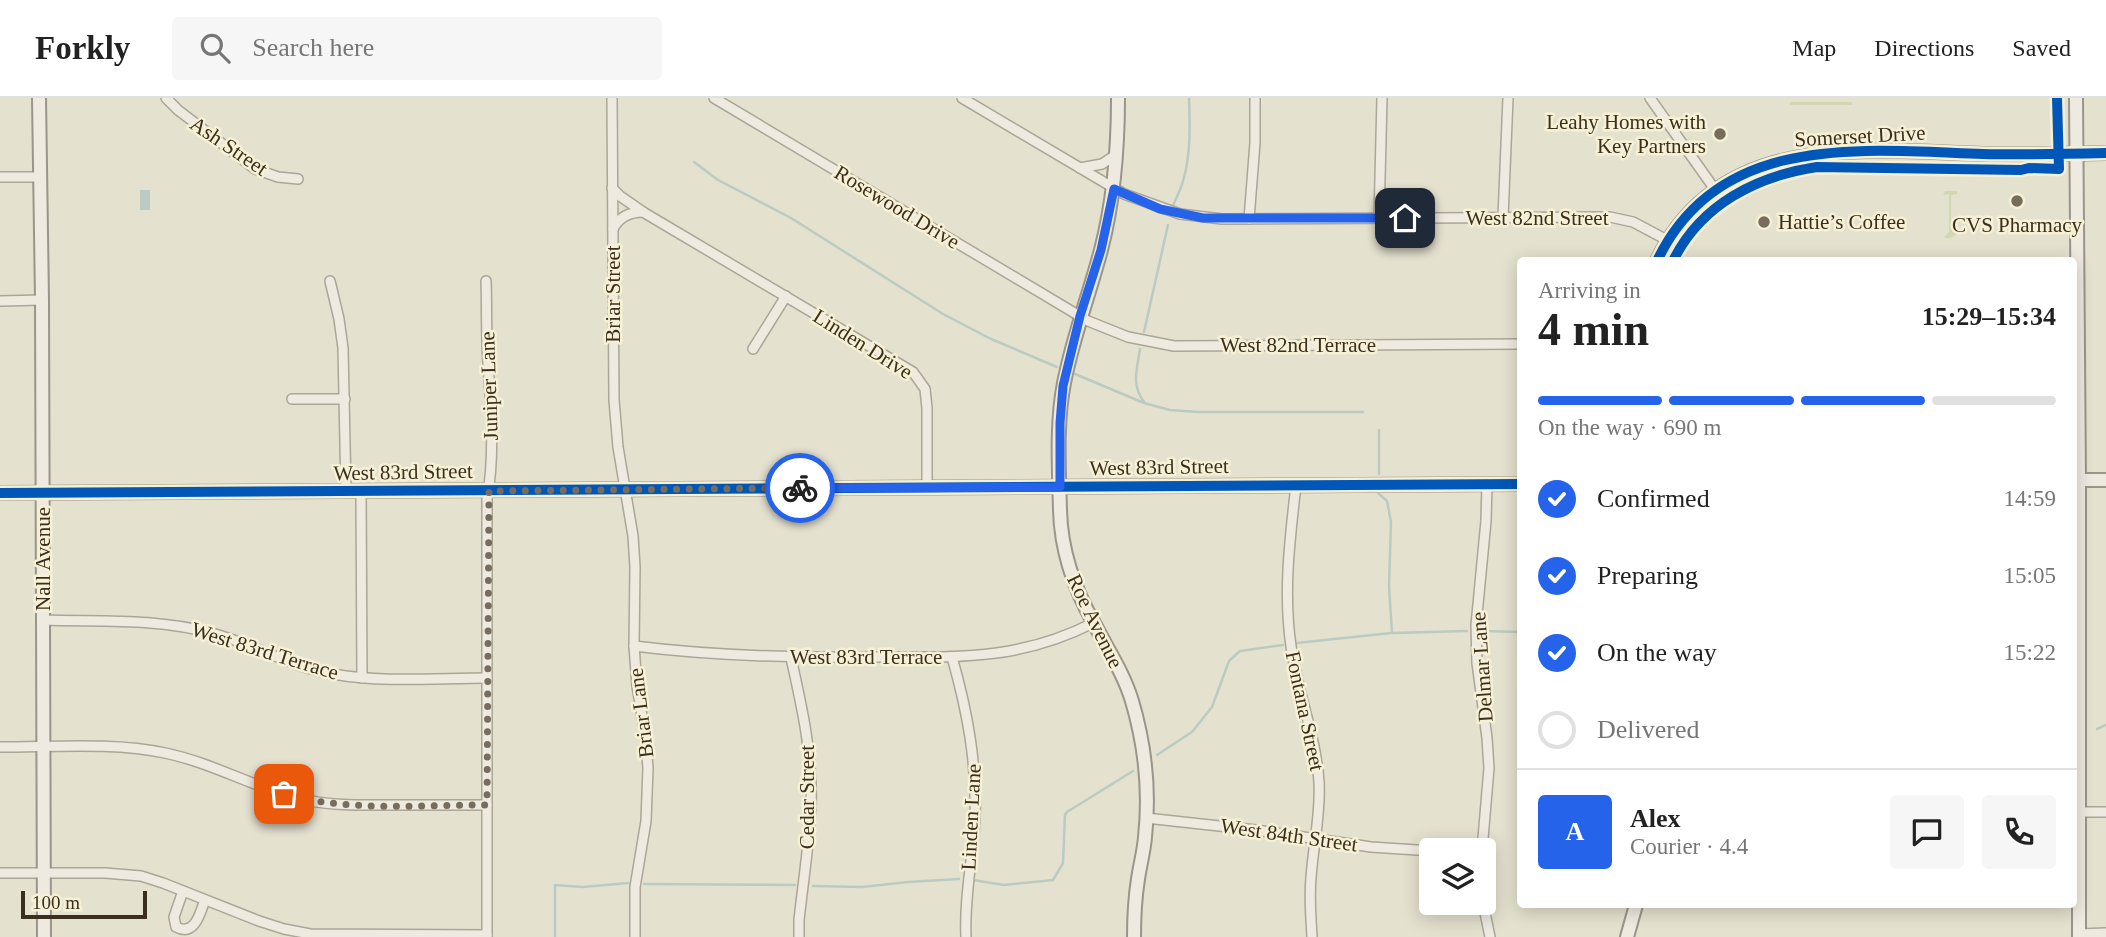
<!DOCTYPE html>
<meta charset="utf-8">
<style>
:root{--surface:#fff;--page:#f6f6f6;--text:#222;--muted:#767676;--line:#e0e0e0;--accent:#2563eb}
body{margin:0;font-family:"Times New Roman",serif;background:var(--page);color:var(--text);height:100vh;display:flex;flex-direction:column;font-size:26px;white-space:nowrap}
*{box-sizing:border-box;margin:0}
p{font-size:23px;color:var(--muted)}
.icon{flex:none;width:38px;height:38px;fill:none;stroke:currentColor;stroke-width:2;stroke-linecap:round;stroke-linejoin:round}
.map{position:relative;flex:1;overflow:hidden}
.sheet{position:absolute;left:1517px;top:159px;width:560px;height:651px;display:flex;flex-direction:column;background:var(--surface);border-radius:7px;box-shadow:0 4px 18px #0003}
.sheet>*{flex:none}
.buttons{position:absolute;left:1419px;top:740px;display:grid;gap:14px}
.buttons a{display:grid;place-items:center;width:77px;height:77px;border-radius:7px;background:var(--surface);box-shadow:0 4px 18px #0003;font-size:35px}
.scale{position:absolute;left:21px;bottom:18px;width:126px;box-sizing:border-box;padding-left:7px;border:4px solid #3a2f1f;border-top:0;font-size:19px;line-height:24px;white-space:nowrap;color:#3a2f1f;-webkit-text-stroke:5px #f6f0d5;paint-order:stroke}
.pin{position:absolute;display:grid;place-items:center;width:60px;height:60px;color:#fff;margin:-30px;border-radius:14px;box-shadow:0 4px 10px #0006}
.courier{position:absolute;display:grid;place-items:center;width:70px;height:70px;margin:-35px;border:5px solid #2563eb;border-radius:50%;background:#fff;color:#222;box-shadow:0 2px 9px #0007}
.summary em{font-style:normal;font-weight:800}
.summary div{display:flex;flex-direction:column-reverse}
.summary{display:flex;align-items:center;justify-content:space-between;height:119px;padding:0 21px}
h1{font-size:46px;font-weight:800;line-height:52px}
.bar{display:grid;grid-template-columns:repeat(4,1fr);gap:10px 7px;align-content:center;height:84px;padding:0 21px}
.bar i{height:9px;border-radius:5px;background:var(--line)}
.bar .current{background:var(--accent)}
.bar p{grid-column:span 4}
.line{display:flex;align-items:center;gap:18px;padding:0 21px;border-top:2px solid var(--line)}
.line div{flex:1}
.round{display:grid;place-items:center;flex:none;width:74px;height:74px;border-radius:7px;background:var(--page)}
ol{padding:0 21px;list-style:none}
li{display:flex;align-items:center;gap:21px;height:77px}
li p{margin-inline-start:auto}
li .icon{padding:7px;border-radius:50%;background:var(--accent);color:#fff;stroke-width:4}
li:last-child{color:var(--muted)}
li i{width:38px;height:38px;border:4px solid var(--line);border-radius:50%}
header{display:flex;align-items:center;gap:42px;box-sizing:border-box;height:98px;padding:0 35px;background:var(--surface);border-bottom:2px solid var(--line)}
header strong{font-size:33px}
nav{display:flex;gap:38px;margin-inline-start:auto;font-size:24px}
.search{width:490px;height:63px;background:var(--page);display:flex;align-items:center;gap:18px;box-sizing:border-box;padding:0 24px;border-radius:7px;color:var(--muted);font-size:26px}
.map>svg:first-child{display:block}
.green{fill:#d2d6b1}
.water{fill:#bacbc2}
.lines{fill:none;stroke-linecap:round;stroke-linejoin:round}
.stream{stroke:#bacbc2;stroke-width:2.5}
.street-casing{stroke:#aba697;stroke-width:12}
.secondary-casing{stroke:#9a9588;stroke-width:16}
.street{stroke:#eeeae0;stroke-width:9}
.secondary{stroke:#eeeae0;stroke-width:12}
.cycleway-casing{stroke:#f6f0d5;stroke-width:15}
.cycleway{stroke:#0057b8;stroke-width:10}
.done{stroke:#766d5d;stroke-width:7;stroke-dasharray:0 12.6}
.route{stroke:#2563eb;stroke-width:9}
.poi-dot{fill:#766d5d;stroke:#f6f0d5;stroke-width:2.5}
.labels{text-anchor:middle;dominant-baseline:central;stroke-width:5;stroke-linejoin:round;paint-order:stroke}
.poi-label{font-size:21px;fill:#3a2f1f;stroke:#f6f0d5;text-anchor:end}
.street-label{font-size:21px;fill:#3a2f1f;stroke:#f6f0d5}
</style>
<header>
<strong>Forkly</strong>
<div class="search"><svg class="icon" aria-label="search" viewBox="0 0 24 24"><circle cx="10" cy="10" r="6"/><path d="M15 15l6 6"/></svg>Search here</div>
<nav><a>Map</a><a>Directions</a><a>Saved</a></nav>
</header>
<div class="map">
<svg width="2106" height="839" viewBox="0 0 2106 839">
<rect width="100%" height="100%" fill="#e5e1cf"/>
<g class="green">
<rect x="1790" y="4" width="62" height="3"/>
<path d="M 1945,93 L 1957,93 L 1957,96 L 1951,97 L 1951,130 L 1957,131 L 1958,134 C 1955,139 1948,142 1944,139 L 1949,134 L 1949,96 L 1943,97 Z"/>
</g>
<rect class="water" x="140" y="92" width="10" height="20"/>
<g class="lines">
<g class="stream">
<path d="M 694,64 L 718,82 L 791,120 L 943,216 L 991,241 L 1057,269"/>
<path d="M 1173,108 C 1176,100 1181,91 1183,83 C 1191,57 1190,26 1189,0"/>
<path d="M 1144,234 L 1168,127"/>
<path d="M 1140,251 C 1137,271 1131,287 1144,304"/>
<path d="M 1075,276 L 1144,305 L 1170,312 L 1198,314 L 1363,314"/>
<path d="M 1379,376 L 1379,332"/>
<path d="M 1378,395 L 1387,403 L 1391,424 L 1389,488 L 1392,535 L 1467,533"/>
<path d="M 1484,533 L 1521,534"/>
<path d="M 1297,545 L 1391,535"/>
<path d="M 2097,631 L 2106,627"/>
<path d="M 1157,657 L 1192,634 L 1212,609 L 1229,563 L 1240,553 L 1283,547"/>
<path d="M 973,782 L 1004,787 L 1053,782 L 1063,765 L 1065,717 L 1067,714 L 1133,673"/>
<path d="M 644,786 L 795,787"/>
<path d="M 813,788 L 862,789 L 908,784 L 959,781"/>
<path d="M 555,839 L 555,787 L 583,789 L 628,785"/>
</g>
<defs>
<g id="street">
<path d="M 166,0 L 178,12 L 255,71 L 278,79 L 298,81"/>
<path d="M 612,0 L 614,302 L 618,349 L 633,438 L 635,469 L 634,548 L 637,588 L 645,636 L 648,670 L 646,723 L 635,789 L 635,839"/>
<path d="M 714,0 L 1088,223 L 1128,239 L 1174,248 L 1521,246"/>
<path d="M 962,0 L 1124,96 L 1180,116 L 1222,121 L 1610,119 L 1633,124 L 1667,142"/>
<path d="M 1650,0 L 1716,93"/>
<path d="M 1080,70 L 1102,66 L 1117,56"/>
<path d="M 0,79 L 40,79"/>
<path d="M 612,90 L 620,98 L 643,114 L 913,274 L 925,291 L 927,310 L 927,389"/>
<path d="M 1503,119 L 1508,0"/>
<path d="M 1379,120 L 1382,0"/>
<path d="M 1249,121 L 1255,45 L 1255,0"/>
<path d="M 613,131 C 619,119 630,114 643,114"/>
<path d="M 330,183 L 339,221 L 343,250 L 346,394"/>
<path d="M 486,183 C 487,210 486,238 488,265 C 491,310 495,357 487,401 L 487,839"/>
<path d="M 0,203 L 42,202"/>
<path d="M 753,251 L 786,198"/>
<path d="M 292,301 L 345,301"/>
<path d="M 1296,387 C 1290,440 1283,494 1291,548 C 1297,594 1316,637 1319,684 C 1321,716 1313,748 1311,780 C 1309,800 1311,819 1312,839"/>
<path d="M 361,394 L 362,580"/>
<path d="M 43,522 C 102,524 154,520 212,535 C 253,546 291,569 333,576 C 383,585 437,580 487,580"/>
<path d="M 634,548 C 714,558 793,560 874,559 C 956,559 1018,563 1093,525"/>
<path d="M 952,559 C 967,612 977,664 975,720 C 973,760 964,799 966,839"/>
<path d="M 791,560 C 802,609 813,658 811,709 C 809,747 803,785 799,822 L 799,839"/>
<path d="M 0,649 C 52,649 115,644 165,655 C 214,665 258,692 306,702 C 334,708 363,707 391,707 C 423,707 455,707 487,707"/>
<path d="M 2078,714 L 2106,714"/>
<path d="M 1146,720 L 1256,732 L 1371,749 L 1432,753"/>
<path d="M 1482,752 L 1489,670 L 1487,640 L 1477,565 L 1476,527 L 1486,423 L 1487,386"/>
<path d="M 0,775 L 105,775 L 141,778 L 163,785 L 259,823 L 284,831 L 310,836 L 487,837"/>
<path d="M 183,793 L 174,819 L 176,829 C 195,839 200,815 205,802"/>
<path d="M 1483,805 L 1490,839"/>
<path d="M 2079,836 L 2106,835"/>
</g>
<g id="secondary">
<path d="M 39,0 L 42,202 L 44,839"/>
<path d="M 1118,0 C 1118,52 1114,102 1101,152 C 1089,197 1073,239 1064,285 C 1056,326 1059,370 1060,412 C 1061,453 1074,491 1095,527 C 1108,552 1124,576 1132,603 C 1145,647 1150,693 1145,739 C 1144,753 1140,767 1138,781 C 1135,800 1134,820 1134,839"/>
<path d="M 2076,0 L 2079,382 L 2079,839"/>
<path d="M 1657,163 C 1719,33 1864,52 1983,56 C 2024,57 2065,56 2106,55"/>
<path d="M 2074,382 L 2106,382"/>
<path d="M 0,395 L 1521,386"/>
<path d="M 1627,839 L 1636,807"/>
</g>
</defs>
<use href="#street" class="street-casing"/>
<use href="#secondary" class="secondary-casing"/>
<use href="#street" class="street"/>
<use href="#secondary" class="secondary"/>
<defs>
<g id="cycleway">
<path d="M 1657,163 C 1719,33 1864,52 1983,56 C 2024,57 2065,56 2106,55"/>
<path d="M 1673,163 C 1701,106 1757,78 1817,69 L 2021,72 L 2029,70 L 2059,71 L 2057,0"/>
<path d="M 0,395 L 1521,386"/>
</g>
</defs>
<use href="#cycleway" class="cycleway-casing"/>
<use href="#cycleway" class="cycleway"/>
</g>
<g class="lines">
<path class="done" d="M 284,696 C 349,714 420,707 487,707 L 489,393 L 800,390"/>
<path class="route" d="M 800,390 L 1060,389 L 1060,325 L 1063,288 L 1080,218 L 1101,152 L 1114,91 L 1160,111 L 1203,120 L 1405,120"/>
</g>
<g class="poi-dot">
<circle cx="1720" cy="36" r="7"/>
<circle cx="2017" cy="103" r="7"/>
<circle cx="1764" cy="124" r="7"/>
</g>
<g class="labels">
<g class="poi-label">
<text x="1706" y="24">Leahy Homes with<tspan x="1706" dy="24">Key Partners</tspan></text>
<text x="1778" y="124" text-anchor="start">Hattie’s Coffee</text>
<text x="2017" y="127" text-anchor="middle">CVS Pharmacy</text>
</g>
<g class="street-label">
<text transform="translate(1860 38) rotate(-3)">Somerset Drive</text>
<text transform="translate(229 48) rotate(34)">Ash Street</text>
<text transform="translate(897 109) rotate(31)">Rosewood Drive</text>
<text x="1537" y="120">West 82nd Street</text>
<text transform="translate(613 196) rotate(-90)">Briar Street</text>
<text transform="translate(863 246) rotate(32)">Linden Drive</text>
<text x="1298" y="247">West 82nd Terrace</text>
<text transform="translate(489 288) rotate(-92)">Juniper Lane</text>
<text transform="translate(1159 369) rotate(-1)">West 83rd Street</text>
<text transform="translate(403 374) rotate(-1)">West 83rd Street</text>
<text transform="translate(43 461) rotate(-90)">Nall Avenue</text>
<text transform="translate(1095 523) rotate(64)">Roe Avenue</text>
<text transform="translate(265 553) rotate(17)">West 83rd Terrace</text>
<text x="866" y="559">West 83rd Terrace</text>
<text transform="translate(1482 569) rotate(-94)">Delmar Lane</text>
<text transform="translate(1305 613) rotate(78)">Fontana Street</text>
<text transform="translate(641 615) rotate(-97)">Briar Lane</text>
<text transform="translate(807 699) rotate(-90)">Cedar Street</text>
<text transform="translate(971 719) rotate(-87)">Linden Lane</text>
<text transform="translate(1289 737) rotate(8)">West 84th Street</text>
</g>
</g>
</svg>
<div class="buttons">
<a><svg class="icon" aria-label="layers" viewBox="0 0 24 24"><path d="M12 4l9 5-9 5-9-5zM3 14l9 5 9-5"/></svg></a>
</div>
<div class="scale">100 m</div>
<div class="pin" style="left:284px;top:696px;background:#ea580c"><svg class="icon" aria-label="bag" viewBox="0 0 24 24"><path d="M5 8h14l-1 12H6zM9 8a3 3 0 0 1 6 0"/></svg></div>
<div class="pin" style="left:1405px;top:120px;background:#1f2937"><svg class="icon" aria-label="home" viewBox="0 0 24 24"><path d="M3 11l9-7 9 7M6 9v11h12V9"/></svg></div>
<div class="courier" style="left:800px;top:390px"><svg class="icon" aria-label="bike" viewBox="0 0 24 24"><circle cx="6" cy="16" r="4"/><circle cx="18" cy="16" r="4"/><path d="M6 16l4-8h5l3 8M10 8l3 8H6M13 5h3"/></svg></div>
<section class="sheet">
<div class="summary"><div><h1>4 min</h1><p>Arriving in</p></div><em>15:29–15:34</em></div>
<div class="bar"><i class="current"></i><i class="current"></i><i class="current"></i><i></i><p>On the way · 690 m</p></div>
<ol>
<li><svg class="icon" aria-label="check" viewBox="0 0 24 24"><path d="M5 12l5 5 9-10"/></svg>Confirmed<p>14:59</p></li>
<li><svg class="icon" aria-label="check" viewBox="0 0 24 24"><path d="M5 12l5 5 9-10"/></svg>Preparing<p>15:05</p></li>
<li><svg class="icon" aria-label="check" viewBox="0 0 24 24"><path d="M5 12l5 5 9-10"/></svg>On the way<p>15:22</p></li>
<li><i></i>Delivered</li>
</ol>
<div class="line" style="height:126px"><b class="round" style="background:var(--accent);color:#fff">A</b><div><b>Alex</b><p>Courier · 4.4</p></div><a class="round"><svg class="icon" aria-label="chat" viewBox="0 0 24 24"><path d="M4 5h16v11H9l-5 4z"/></svg></a><a class="round"><svg class="icon" aria-label="phone" viewBox="0 0 24 24"><path d="M5 4h4l2 5-3 2q2 4 5 5l2-3 5 2v4C11 20 4 13 5 4z"/></svg></a></div>
</section>
</div>
